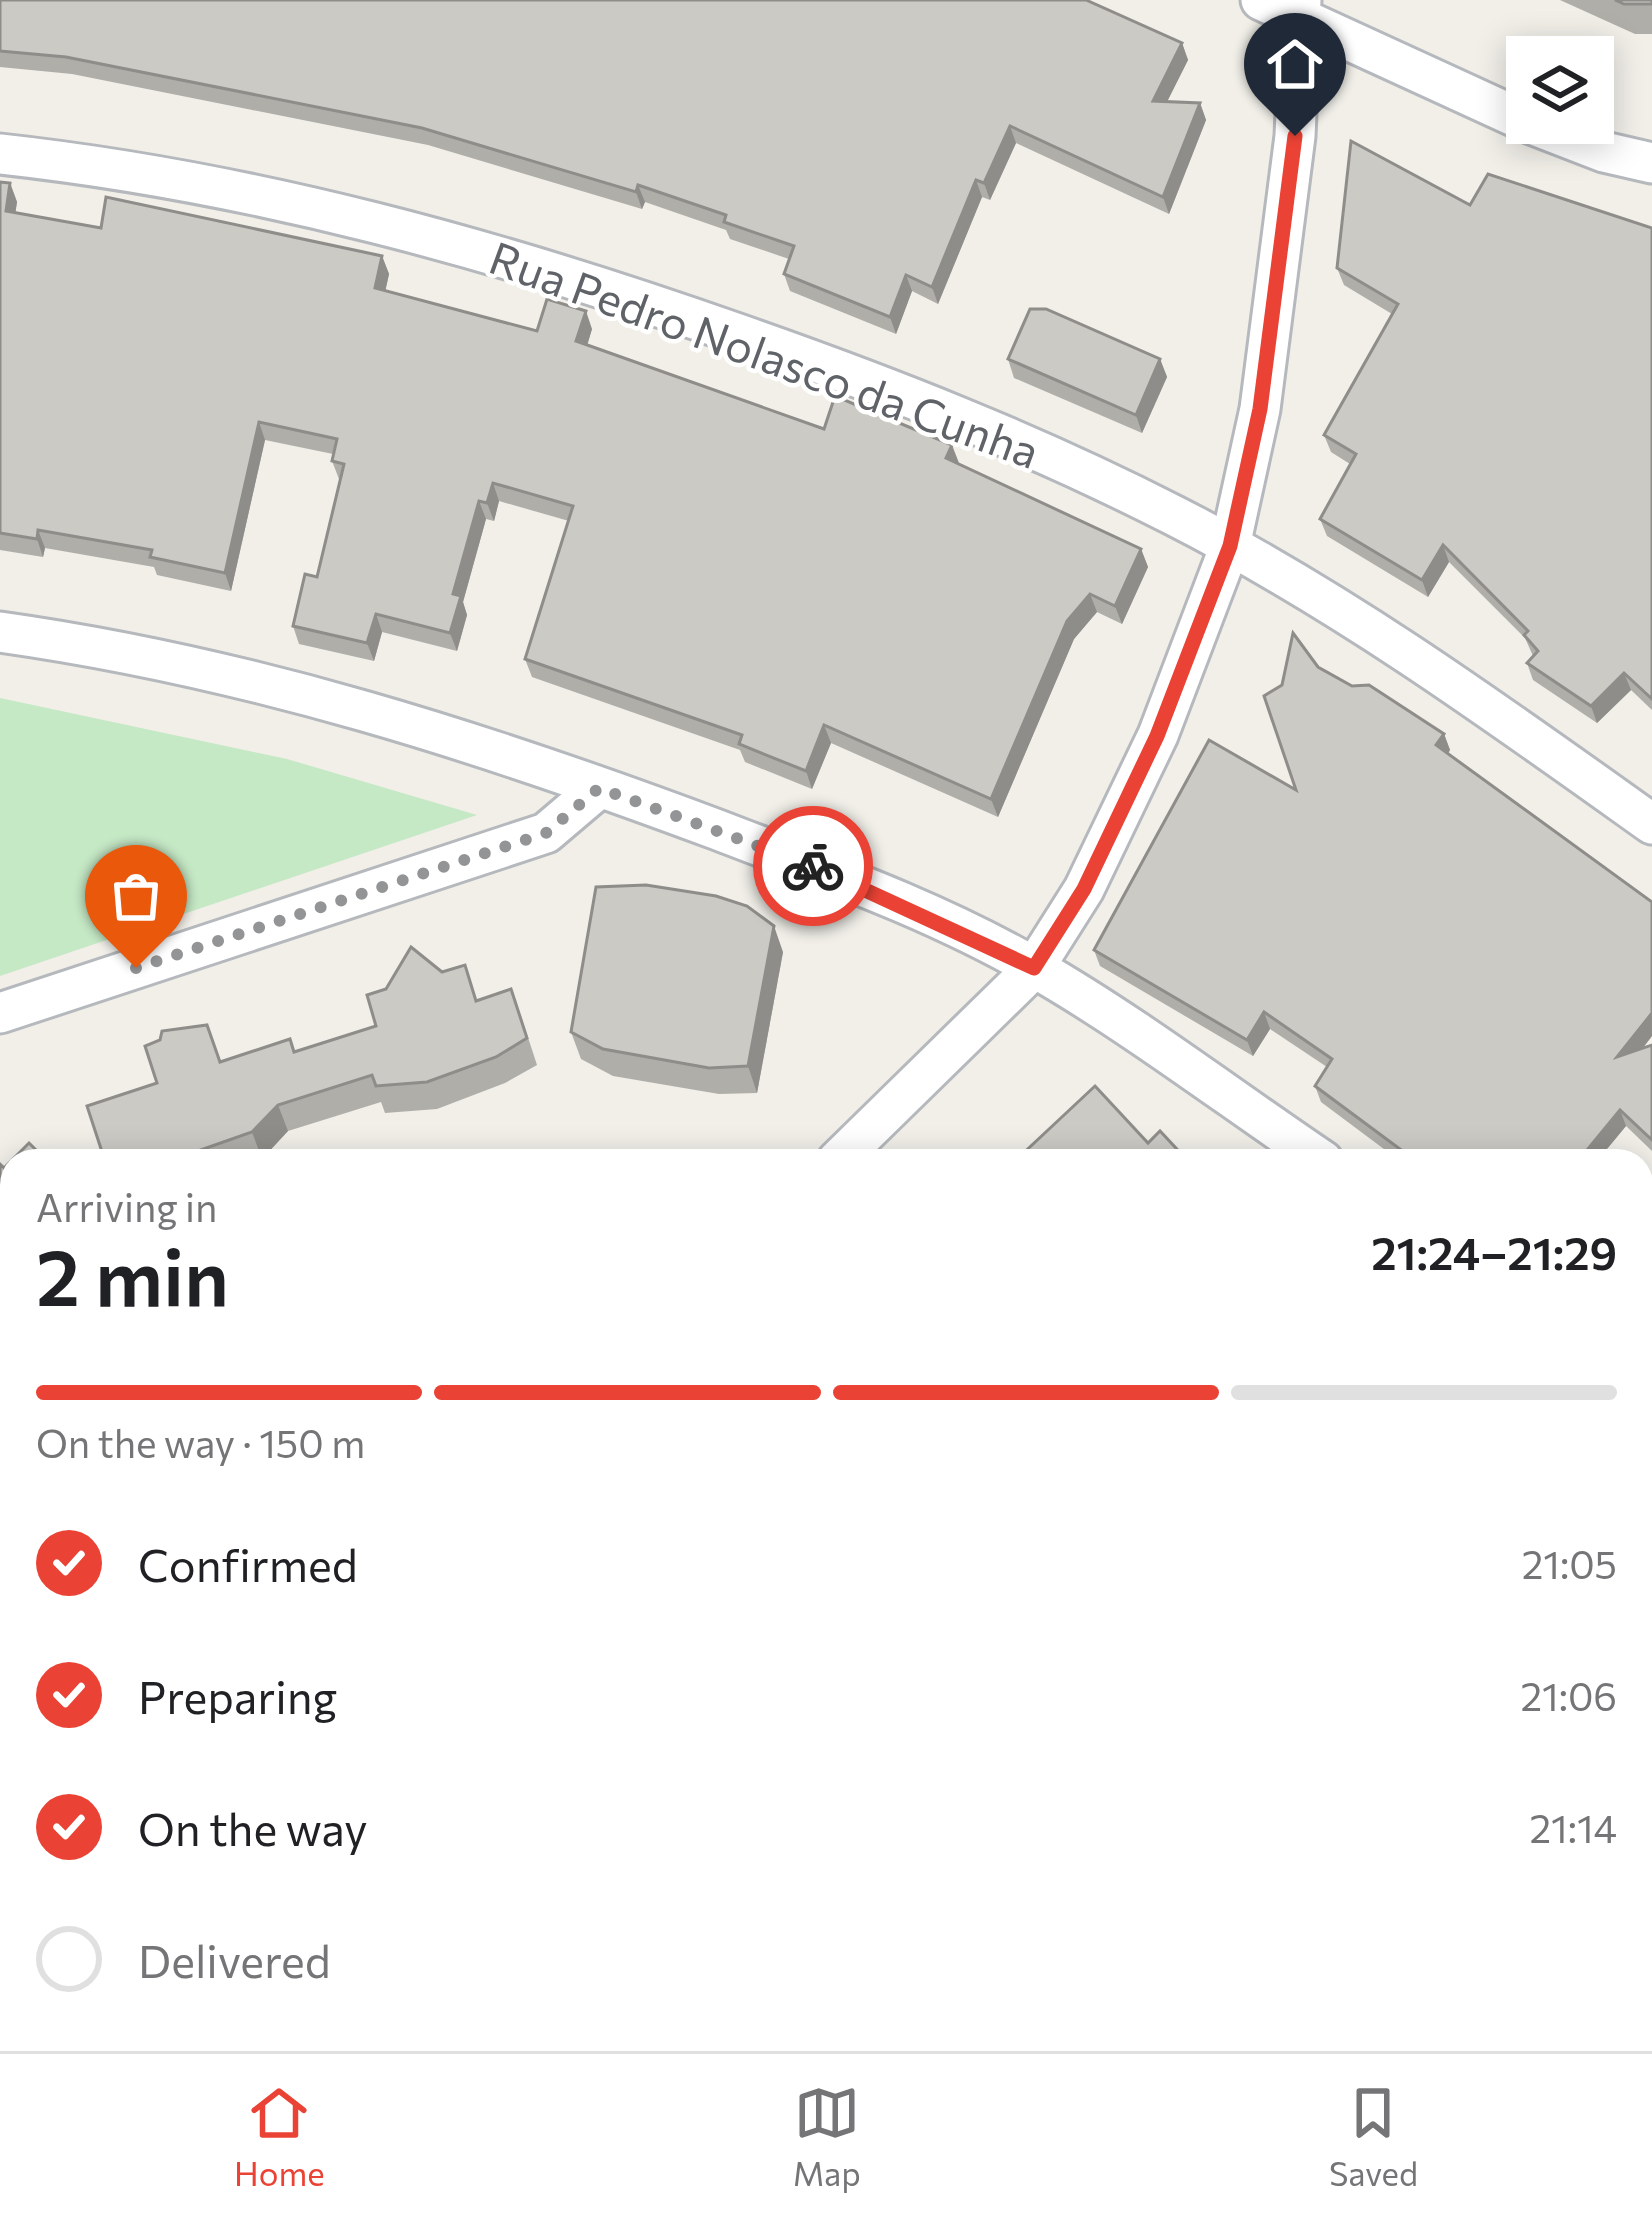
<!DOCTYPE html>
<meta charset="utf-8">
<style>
:root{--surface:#fff;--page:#f2f2f2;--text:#202124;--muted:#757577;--line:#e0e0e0;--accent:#ea4335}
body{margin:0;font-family:Commissioner,sans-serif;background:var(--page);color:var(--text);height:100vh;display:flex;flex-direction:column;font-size:45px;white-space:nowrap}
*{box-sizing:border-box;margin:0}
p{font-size:39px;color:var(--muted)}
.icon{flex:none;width:66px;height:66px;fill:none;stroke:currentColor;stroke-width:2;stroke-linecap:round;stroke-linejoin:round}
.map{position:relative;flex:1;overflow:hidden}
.panel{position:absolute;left:0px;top:1149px;width:1653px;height:903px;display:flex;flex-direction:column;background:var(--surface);border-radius:36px 36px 0 0;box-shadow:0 6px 30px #0003}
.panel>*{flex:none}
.controls{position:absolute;left:1506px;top:36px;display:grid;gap:24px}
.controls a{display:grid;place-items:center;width:108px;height:108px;border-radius:0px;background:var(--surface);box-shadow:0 6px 30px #0003;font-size:60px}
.pin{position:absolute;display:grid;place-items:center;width:102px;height:102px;color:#fff;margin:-123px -51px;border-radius:50% 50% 50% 0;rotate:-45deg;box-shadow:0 0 12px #0007}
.pin .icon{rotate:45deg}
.courier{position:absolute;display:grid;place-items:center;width:120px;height:120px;margin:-60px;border:9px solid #ea4335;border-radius:50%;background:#fff;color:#222;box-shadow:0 3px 15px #0007}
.overview em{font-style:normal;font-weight:600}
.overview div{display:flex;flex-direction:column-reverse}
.overview{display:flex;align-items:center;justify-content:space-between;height:204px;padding:0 36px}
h1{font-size:78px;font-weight:600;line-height:90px}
.bar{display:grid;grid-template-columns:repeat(4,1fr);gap:18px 12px;align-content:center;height:144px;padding:0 36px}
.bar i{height:15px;border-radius:9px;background:var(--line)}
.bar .active{background:var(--accent)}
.bar p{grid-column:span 4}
ol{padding:0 36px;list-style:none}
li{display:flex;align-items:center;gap:36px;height:132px}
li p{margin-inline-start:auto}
li .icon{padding:12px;border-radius:50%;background:var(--accent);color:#fff;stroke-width:4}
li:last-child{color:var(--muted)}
li i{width:66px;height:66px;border:6px solid var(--line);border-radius:50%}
.dock{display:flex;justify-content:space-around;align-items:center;height:168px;border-top:3px solid var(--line);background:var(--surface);font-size:33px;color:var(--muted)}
.dock a{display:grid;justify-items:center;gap:6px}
.dock .active{color:var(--accent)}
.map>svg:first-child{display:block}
.green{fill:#c5e8c5}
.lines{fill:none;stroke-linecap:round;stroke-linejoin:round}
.service-casing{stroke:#b5b8bc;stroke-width:27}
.minor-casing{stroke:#b5b8bc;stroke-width:45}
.path{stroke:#9cc7a9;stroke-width:8;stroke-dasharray:12 6;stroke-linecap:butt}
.service{stroke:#fff;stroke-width:21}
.minor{stroke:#fff;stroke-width:39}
.wall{fill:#afaea9}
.shaded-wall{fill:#8f8d8a}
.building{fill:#cccac5;stroke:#8f8d8a;stroke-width:3}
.done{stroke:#929495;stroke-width:12;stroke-dasharray:0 21.6}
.route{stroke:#ea4335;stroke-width:15}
.labels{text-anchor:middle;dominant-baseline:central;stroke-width:9;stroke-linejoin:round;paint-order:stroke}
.street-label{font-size:45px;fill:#5f6368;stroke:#fff}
</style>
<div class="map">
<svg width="1652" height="2051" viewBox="0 0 1652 2051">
<rect width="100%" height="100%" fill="#f1efe8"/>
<g class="green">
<path d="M 0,698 L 287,759 L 477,815 L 0,976 Z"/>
<path d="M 1293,2040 L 1448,2040 L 1419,2051 L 1297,2051 Z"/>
</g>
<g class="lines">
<defs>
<g id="service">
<path d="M 1641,1741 L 1652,1735"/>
<path d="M 1641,1835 L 1652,1872"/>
<path d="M 1640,2045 L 1652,2026"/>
</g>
<g id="minor">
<path d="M 1261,0 L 1527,122"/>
<path d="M 1529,123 L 1604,152 L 1652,163"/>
<path d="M 0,154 C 254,182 497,249 738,334 C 887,386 1032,443 1173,515 C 1342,601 1498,714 1652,824"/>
<path d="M 0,632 C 249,667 483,742 718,830 C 824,871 937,911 1035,968 C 1134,1025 1228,1097 1323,1161"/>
<path d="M 0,1013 L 546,833 L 599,788"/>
<path d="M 837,1161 L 1034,968 L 1084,889 L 1158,735 L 1230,546 L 1260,409 L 1295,136 L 1301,0"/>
<path d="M 1641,1424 L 1652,1434"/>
<path d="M 0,1558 L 12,1554"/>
<path d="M 59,2051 L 93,2040"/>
</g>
</defs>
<use href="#service" class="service-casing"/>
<use href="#minor" class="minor-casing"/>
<path class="path" d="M 423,2040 L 427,2051"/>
<use href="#service" class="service"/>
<use href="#minor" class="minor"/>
</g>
<g class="wall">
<path d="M 0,0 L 1182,43 L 1188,60 L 1167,101 L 1200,103 L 1206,120 L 1169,214 L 1016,143 L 990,200 L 982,197 L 938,304 L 912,291 L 896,334 L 790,291 L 784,274 L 789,259 L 730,239 L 726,230 L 645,202 L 642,209 L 428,145 L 72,74 L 0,67 Z"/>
<path d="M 1560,0 L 1652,0 L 1652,34 L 1635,34 Z"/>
<path d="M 0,182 L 10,183 L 17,202 L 15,213 L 101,228 L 382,256 L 389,274 L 385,291 L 537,331 L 592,329 L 587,345 L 824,429 L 958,464 L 1141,549 L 1148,567 L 1122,624 L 1097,612 L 1074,639 L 998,817 L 831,743 L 812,789 L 745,762 L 740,750 L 532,677 L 525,659 L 569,521 L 499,501 L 494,521 L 486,519 L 463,602 L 467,615 L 457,651 L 382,632 L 374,661 L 299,644 L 293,626 L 317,577 L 341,480 L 339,479 L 332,461 L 333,454 L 265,440 L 231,591 L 157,575 L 154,567 L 45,548 L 43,557 L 0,550 Z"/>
<path d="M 1470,205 L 1652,228 L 1652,710 L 1631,690 L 1597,723 L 1533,680 L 1527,663 L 1533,656 L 1525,638 L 1449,562 L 1428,597 L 1327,536 L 1320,519 L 1350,464 L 1331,452 L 1324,435 L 1392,314 L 1344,285 L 1337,268 Z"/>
<path d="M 1008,359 L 1160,359 L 1167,377 L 1142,433 L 1014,378 Z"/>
<path d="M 1318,667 L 1444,734 L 1450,750 L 1448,754 L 1652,902 L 1652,1036 L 1643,1048 L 1652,1045 L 1652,1151 L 1626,1126 L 1597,1161 L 1400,1161 L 1321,1102 L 1315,1086 L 1327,1067 L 1270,1029 L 1253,1056 L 1100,966 L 1094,950 L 1296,790 Z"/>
<path d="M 783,952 L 757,1093 L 719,1094 L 613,1076 L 581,1059 L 571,1032 Z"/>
<path d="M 477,1001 L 521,1016 L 537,1065 L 505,1083 L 437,1109 L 385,1113 L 381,1102 L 288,1131 L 262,1159 L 256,1161 L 105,1161 L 220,1062 L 295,1052 Z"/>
<path d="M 1652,1275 L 1652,1321 L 1641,1311 L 1641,1287 Z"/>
<path d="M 12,1600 L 12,1674 L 0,1678 L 0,1604 Z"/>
<path d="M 1641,1787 L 1652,1827 L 1644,1819 L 1641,1810 Z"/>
<path d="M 0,1837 L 12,1872 L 12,2005 L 8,1992 L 0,1994 Z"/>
<path d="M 857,2040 L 861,2051 L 527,2051 Z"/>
</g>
<g class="shaded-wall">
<path d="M 1182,43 L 1188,60 L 1159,118 L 1153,101 Z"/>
<path d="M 1200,103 L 1206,120 L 1169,214 L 1163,197 Z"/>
<path d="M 1010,126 L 1016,143 L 990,200 L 984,183 Z"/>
<path d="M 976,180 L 982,197 L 938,304 L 932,287 Z"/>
<path d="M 10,183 L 17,202 L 13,229 L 6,211 Z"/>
<path d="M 638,185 L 645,202 L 642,209 L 636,192 Z"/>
<path d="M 382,256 L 389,274 L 382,306 L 375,288 Z"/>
<path d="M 906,275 L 912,291 L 896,334 L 890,317 Z"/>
<path d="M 586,311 L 592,329 L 583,359 L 576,341 Z"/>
<path d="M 1160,359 L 1167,377 L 1142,433 L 1136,415 Z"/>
<path d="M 259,422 L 265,440 L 231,591 L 225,573 Z"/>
<path d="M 952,445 L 959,463 L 946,458 Z"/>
<path d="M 493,483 L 499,501 L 494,521 L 487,503 Z"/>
<path d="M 479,501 L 486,519 L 463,602 L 467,615 L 457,651 L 450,633 L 453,594 Z"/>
<path d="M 38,530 L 45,548 L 43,557 L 37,539 Z"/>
<path d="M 1443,545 L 1449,562 L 1428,597 L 1422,580 Z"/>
<path d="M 1141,549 L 1148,567 L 1122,624 L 1115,606 Z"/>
<path d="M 1090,594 L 1097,612 L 1074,639 L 998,817 L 991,799 L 1067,621 Z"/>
<path d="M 376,614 L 382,632 L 374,661 L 367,643 Z"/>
<path d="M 1624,673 L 1631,690 L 1597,723 L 1591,706 Z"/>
<path d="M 824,725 L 831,743 L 812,789 L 806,771 Z"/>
<path d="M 1444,734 L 1450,750 L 1442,762 L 1436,745 Z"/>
<path d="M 774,926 L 783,952 L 757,1093 L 748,1066 Z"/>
<path d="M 1264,1012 L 1270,1029 L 1253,1056 L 1247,1040 Z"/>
<path d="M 1652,1013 L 1652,1036 L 1623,1073 L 1617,1057 Z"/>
<path d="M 278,1105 L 288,1131 L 262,1159 L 252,1132 Z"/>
<path d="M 1620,1110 L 1626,1126 L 1597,1161 L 1578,1161 Z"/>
<path d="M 12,1253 L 12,1289 L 0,1300 L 0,1264 Z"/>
</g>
<g class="building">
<path d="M 0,0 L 1086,0 L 1182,43 L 1153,101 L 1200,103 L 1163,197 L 1010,126 L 984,183 L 976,180 L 932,287 L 906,275 L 890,317 L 784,274 L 794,246 L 724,222 L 726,215 L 638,185 L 636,192 L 422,128 L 66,57 L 0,51 Z"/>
<path d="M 1615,0 L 1652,0 L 1652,4 L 1624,4 Z"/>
<path d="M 1351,141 L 1470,205 L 1488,174 L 1652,228 L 1652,699 L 1624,673 L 1591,706 L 1527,663 L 1538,651 L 1524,635 L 1528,631 L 1443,545 L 1422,580 L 1320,519 L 1356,454 L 1324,435 L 1398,304 L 1337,268 Z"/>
<path d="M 0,182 L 10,183 L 6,211 L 101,228 L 106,197 L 382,256 L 375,288 L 537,331 L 547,299 L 586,311 L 576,341 L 824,429 L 835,396 L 952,445 L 946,458 L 1141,549 L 1115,606 L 1090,594 L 1067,621 L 991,799 L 824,725 L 806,771 L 739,744 L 742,735 L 525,659 L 573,506 L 493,483 L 487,503 L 479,501 L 453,594 L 461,596 L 450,633 L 376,614 L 367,643 L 293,626 L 305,574 L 317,577 L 344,464 L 332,461 L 337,439 L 259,422 L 225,573 L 150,557 L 152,550 L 38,530 L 37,539 L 0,533 Z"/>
<path d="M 1030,309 L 1046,309 L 1160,359 L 1136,415 L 1008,359 Z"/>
<path d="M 1293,633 L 1318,667 L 1352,686 L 1369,685 L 1444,734 L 1436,745 L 1652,902 L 1652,1013 L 1617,1057 L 1652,1045 L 1652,1140 L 1620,1110 L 1578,1161 L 1465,1161 L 1455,1153 L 1449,1161 L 1416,1161 L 1315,1086 L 1332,1059 L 1264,1012 L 1247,1040 L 1094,950 L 1209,740 L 1296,790 L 1264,696 L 1282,685 Z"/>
<path d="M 646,885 L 716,896 L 747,906 L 774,926 L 748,1066 L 709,1068 L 603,1049 L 571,1032 L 596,887 Z"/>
<path d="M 411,947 L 442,972 L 465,965 L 476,1001 L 511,989 L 527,1038 L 496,1057 L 427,1082 L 376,1086 L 372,1075 L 278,1105 L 252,1132 L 178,1158 L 135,1154 L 113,1161 L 105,1161 L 87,1106 L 157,1083 L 145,1046 L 160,1040 L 162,1031 L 207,1025 L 220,1062 L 290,1039 L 294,1052 L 376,1026 L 367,995 L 386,989 Z"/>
<path d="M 1095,1086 L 1148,1143 L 1160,1131 L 1188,1161 L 1015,1161 Z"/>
<path d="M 29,1143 L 47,1161 L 12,1161 L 12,1253 L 0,1264 L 0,1164 L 4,1168 Z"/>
<path d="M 1652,1275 L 1652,1310 L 1641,1300 L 1641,1287 Z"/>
<path d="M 12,1600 L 12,1655 L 0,1659 L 0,1604 Z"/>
<path d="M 1652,1776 L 1652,1826 L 1646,1804 L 1641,1799 L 1641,1787 Z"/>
<path d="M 0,1838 L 12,1873 L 11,2001 L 2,1974 L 0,1975 Z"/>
<path d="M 523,2040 L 857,2040 L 858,2043 L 836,2051 L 527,2051 Z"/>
<path d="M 916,2040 L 1215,2040 L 1219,2051 L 920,2051 Z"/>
</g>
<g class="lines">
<path class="done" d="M 136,968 L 546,833 L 599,788 L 813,866"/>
<path class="route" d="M 813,866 L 1034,968 L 1084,889 L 1157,736 L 1230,546 L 1260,409 L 1295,136"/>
</g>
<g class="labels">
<g class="street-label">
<text transform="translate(765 353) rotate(20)">Rua Pedro Nolasco da Cunha</text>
</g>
</g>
</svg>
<div class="controls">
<a><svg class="icon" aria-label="layers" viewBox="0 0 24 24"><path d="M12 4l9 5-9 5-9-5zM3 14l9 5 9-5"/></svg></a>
</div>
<div class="pin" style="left:136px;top:968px;background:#ea580c"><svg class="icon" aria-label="bag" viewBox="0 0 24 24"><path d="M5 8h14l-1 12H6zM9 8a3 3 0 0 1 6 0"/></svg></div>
<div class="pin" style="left:1295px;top:136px;background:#1f2937"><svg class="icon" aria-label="home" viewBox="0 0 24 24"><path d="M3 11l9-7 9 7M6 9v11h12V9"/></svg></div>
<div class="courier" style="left:813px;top:866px"><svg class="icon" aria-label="bike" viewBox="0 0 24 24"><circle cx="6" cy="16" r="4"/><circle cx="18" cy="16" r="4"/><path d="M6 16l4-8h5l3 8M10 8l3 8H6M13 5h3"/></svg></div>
<section class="panel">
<div class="overview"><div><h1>2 min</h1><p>Arriving in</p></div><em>21:24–21:29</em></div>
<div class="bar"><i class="active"></i><i class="active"></i><i class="active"></i><i></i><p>On the way · 150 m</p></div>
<ol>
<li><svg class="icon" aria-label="check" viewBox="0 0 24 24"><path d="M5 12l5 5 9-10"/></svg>Confirmed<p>21:05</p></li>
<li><svg class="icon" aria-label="check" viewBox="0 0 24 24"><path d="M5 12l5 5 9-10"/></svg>Preparing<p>21:06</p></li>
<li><svg class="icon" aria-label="check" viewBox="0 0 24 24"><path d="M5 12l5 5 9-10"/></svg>On the way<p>21:14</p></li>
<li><i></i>Delivered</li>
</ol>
</section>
</div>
<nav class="dock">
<a class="active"><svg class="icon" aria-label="home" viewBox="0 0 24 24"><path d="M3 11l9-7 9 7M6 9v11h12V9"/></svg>Home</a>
<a><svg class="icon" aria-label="map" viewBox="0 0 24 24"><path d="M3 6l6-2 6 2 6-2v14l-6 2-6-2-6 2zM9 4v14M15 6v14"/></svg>Map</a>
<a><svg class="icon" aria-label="saved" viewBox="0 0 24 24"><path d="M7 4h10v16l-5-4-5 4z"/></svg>Saved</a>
</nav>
